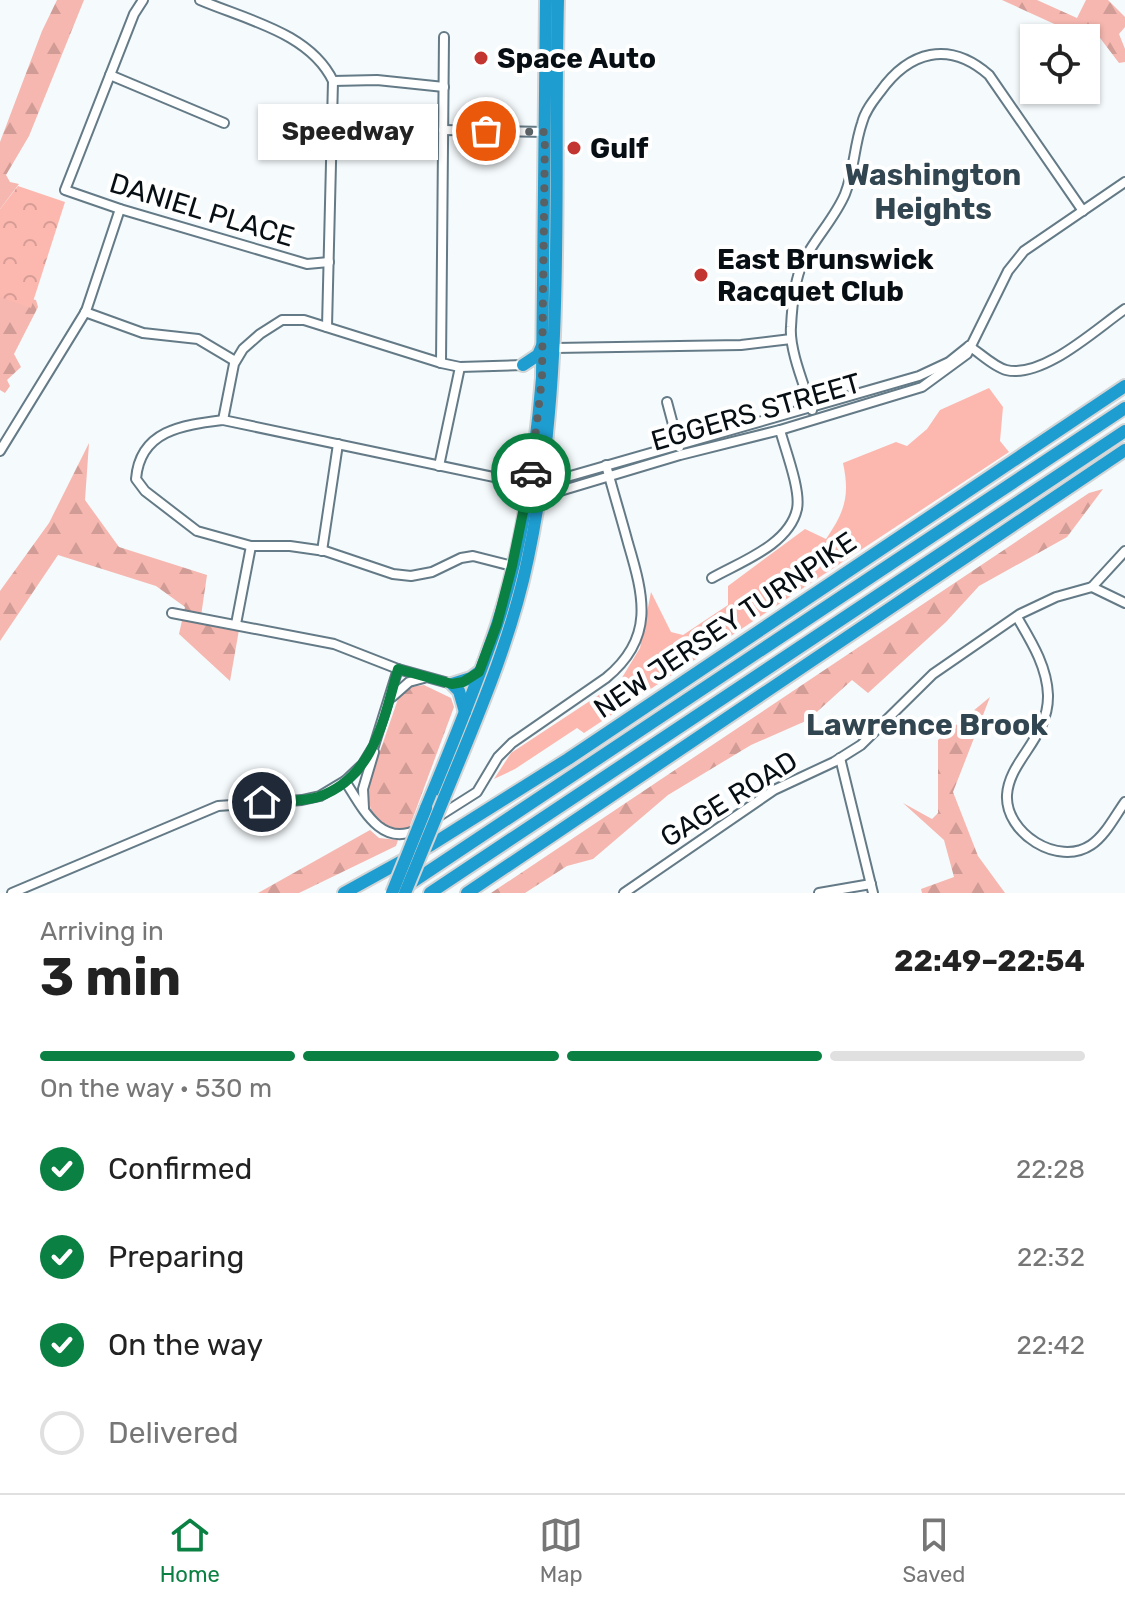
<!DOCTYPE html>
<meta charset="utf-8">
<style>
:root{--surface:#fff;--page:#f2f2f2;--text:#222;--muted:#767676;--line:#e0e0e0;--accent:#0b8043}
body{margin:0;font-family:Rubik,sans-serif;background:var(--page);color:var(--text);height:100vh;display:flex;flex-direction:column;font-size:30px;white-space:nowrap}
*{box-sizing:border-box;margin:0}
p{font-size:26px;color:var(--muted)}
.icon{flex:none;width:44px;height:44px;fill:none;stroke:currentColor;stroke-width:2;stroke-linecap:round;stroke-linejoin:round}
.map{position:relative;height:893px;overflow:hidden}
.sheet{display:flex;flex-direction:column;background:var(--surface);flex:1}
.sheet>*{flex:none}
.controls{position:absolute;left:1020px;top:24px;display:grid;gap:16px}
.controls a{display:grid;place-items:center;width:80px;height:80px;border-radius:0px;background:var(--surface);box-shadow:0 2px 6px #0004;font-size:40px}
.pin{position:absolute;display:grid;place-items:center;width:68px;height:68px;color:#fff;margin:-34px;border:4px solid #fff;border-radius:50%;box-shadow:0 2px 8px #0007}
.courier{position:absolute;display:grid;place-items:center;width:80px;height:80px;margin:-40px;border:6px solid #0b8043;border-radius:50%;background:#fff;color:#222;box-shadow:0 2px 10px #0007}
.bubble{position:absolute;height:56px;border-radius:0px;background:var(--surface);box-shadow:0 2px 6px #0004;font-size:26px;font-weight:700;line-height:56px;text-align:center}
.overview em{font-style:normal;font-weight:700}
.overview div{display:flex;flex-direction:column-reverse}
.overview{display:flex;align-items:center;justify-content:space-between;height:136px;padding:0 40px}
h1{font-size:52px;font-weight:700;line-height:60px}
.bar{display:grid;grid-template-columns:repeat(4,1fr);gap:12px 8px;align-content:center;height:96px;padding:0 40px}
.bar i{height:10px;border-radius:6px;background:var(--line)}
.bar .selected{background:var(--accent)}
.bar p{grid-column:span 4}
ol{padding:0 40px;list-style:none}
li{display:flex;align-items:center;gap:24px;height:88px}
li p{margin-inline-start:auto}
li .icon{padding:8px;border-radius:50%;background:var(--accent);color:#fff;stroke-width:4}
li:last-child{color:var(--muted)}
li i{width:44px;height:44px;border:4px solid var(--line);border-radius:50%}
.tabs{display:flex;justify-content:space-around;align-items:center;height:112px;border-top:2px solid var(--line);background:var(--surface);font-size:22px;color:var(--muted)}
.tabs a{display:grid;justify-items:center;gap:4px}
.tabs .selected{color:var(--accent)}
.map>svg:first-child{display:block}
.grass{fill:#fcb8af}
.forest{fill:url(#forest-firs)}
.park{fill:url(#park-crowns)}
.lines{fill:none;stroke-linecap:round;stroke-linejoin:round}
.minor-casing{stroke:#647b87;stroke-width:12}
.highway-casing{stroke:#d2d4d5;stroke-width:16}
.minor{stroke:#fff;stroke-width:8}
.highway{stroke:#1e9dd0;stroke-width:12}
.highway-bridge-casing{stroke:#d2d4d5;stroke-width:16;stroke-linecap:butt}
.highway-bridge{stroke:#1e9dd0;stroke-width:12}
.done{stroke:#5a6165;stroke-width:8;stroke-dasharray:0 14.4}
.route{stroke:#0b8043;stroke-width:10}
.poi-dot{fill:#c33530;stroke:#fff;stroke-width:3}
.labels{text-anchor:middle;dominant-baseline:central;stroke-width:8;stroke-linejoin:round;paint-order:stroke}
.poi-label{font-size:28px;font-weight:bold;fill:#070f14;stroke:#fff;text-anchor:start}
.street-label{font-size:28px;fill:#070f14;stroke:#fff}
.neighbourhood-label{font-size:30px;font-weight:bold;fill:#314651;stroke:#fff}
</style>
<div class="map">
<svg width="1125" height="893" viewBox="0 0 1125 893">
<defs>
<pattern id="forest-firs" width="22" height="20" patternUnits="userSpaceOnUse" patternTransform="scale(2)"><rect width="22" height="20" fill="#f5b7af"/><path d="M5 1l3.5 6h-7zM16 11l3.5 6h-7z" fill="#d19c96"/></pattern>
<pattern id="park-crowns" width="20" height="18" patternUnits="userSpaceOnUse" patternTransform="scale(2)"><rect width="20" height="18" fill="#fcb8af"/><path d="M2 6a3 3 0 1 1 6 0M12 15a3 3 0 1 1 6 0" fill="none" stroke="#d69d96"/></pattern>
</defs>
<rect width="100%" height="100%" fill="#f5fafc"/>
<path class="grass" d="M 989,388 L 1003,407 L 1000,441 L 1009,452 L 584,733 L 577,728 L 515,769 L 494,779 L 511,753 L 620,681 L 640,648 L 651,592 L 671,632 L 683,635 L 728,605 L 728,586 L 805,529 L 826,539 C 845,511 850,496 843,463 L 896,442 L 907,446 L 927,429 L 940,410 Z"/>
<g class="forest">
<path d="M 57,0 L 84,0 L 29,136 L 6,175 L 10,182 L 19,184 L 0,209 L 0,142 L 42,31 Z"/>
<path d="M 1002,0 L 1037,0 L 1077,18 L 1086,0 L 1108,0 L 1125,17 L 1125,27 L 1119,34 L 1125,49 L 1125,62 L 1119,63 L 1094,30 L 1072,32 Z"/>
<path d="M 0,292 L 36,300 L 38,307 L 14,354 L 21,367 L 7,380 L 10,386 L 5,393 L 0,390 Z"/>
<path d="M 89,443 L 85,500 L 119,547 L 207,575 L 201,616 L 240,624 L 230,681 L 179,634 L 185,607 L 156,586 L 58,555 L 0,641 L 0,591 L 49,523 Z"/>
<path d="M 1103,489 L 1067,537 L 979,586 L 946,622 L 868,693 L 852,680 L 808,720 L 751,745 L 668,795 L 593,859 L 567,866 L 525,893 L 491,893 L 1089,493 Z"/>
<path d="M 424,685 L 451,698 L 454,707 L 408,831 L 389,829 L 381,823 L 371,810 L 366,792 L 399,696 L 411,687 Z"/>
<path d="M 990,697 L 953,792 L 978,856 L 1005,893 L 922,893 L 921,889 L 954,877 L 944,840 L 903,803 L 932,819 L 938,813 L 938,740 Z"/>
<path d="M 370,830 L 379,838 L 398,840 L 396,846 L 299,893 L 258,893 Z"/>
</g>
<path class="park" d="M 18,186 L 65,202 L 31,308 L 0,297 L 0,209 Z"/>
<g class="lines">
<defs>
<g id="minor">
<path d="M 143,0 L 134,14 L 65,190 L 120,209 L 307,264 L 329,262"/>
<path d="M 200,0 C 247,20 310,33 333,81 L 327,327"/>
<path d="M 110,75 L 224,123"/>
<path d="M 333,81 L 377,80 L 444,87"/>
<path d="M 443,130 L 545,132"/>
<path d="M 85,312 L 143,333 L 198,339 L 235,361"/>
<path d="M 969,346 C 980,353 994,367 1006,370 C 1043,379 1096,329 1125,309"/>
<path d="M 555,348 L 741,345 L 791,339"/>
<path d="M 441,363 L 444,37"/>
<path d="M 667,402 L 679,447"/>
<path d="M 812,410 C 805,387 789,350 791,327 C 792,306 794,281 803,262 C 815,238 835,218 845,194 C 854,172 854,146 862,123 C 865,111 873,101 880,92 C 909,51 949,40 989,75 L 1083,211"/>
<path d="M 223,420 L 234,364 L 243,349 L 260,334 L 282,320 L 304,320 L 441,363 L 460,367 L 523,365"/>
<path d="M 0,451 L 86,311 L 120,209"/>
<path d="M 439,466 L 460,367"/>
<path d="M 541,487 L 549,493 L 560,491 L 680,455 L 780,430 L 922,387 L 967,354 L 1008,271 L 1024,251 L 1125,182"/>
<path d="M 322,551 L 338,444"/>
<path d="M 512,566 L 473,556 L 461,558 L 432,572 L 411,576 L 393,574 L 325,551 L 290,546 L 251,546 L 197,531 L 145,491 L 136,479 C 140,430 183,425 223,420 L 541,487 L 553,481 L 919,376 L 949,362 L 969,346"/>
<path d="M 712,578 C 740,562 789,545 797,509 C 801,490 785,449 780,430"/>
<path d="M 1092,587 L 1125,603"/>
<path d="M 172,613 L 334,644 L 398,669 L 452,684"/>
<path d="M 1017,617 C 1031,641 1047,666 1048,695 C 1049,738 1009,760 1007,795 C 1005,833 1058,867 1091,845 C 1105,836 1115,816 1125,802"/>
<path d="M 236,624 L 251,546"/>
<path d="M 392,697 L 409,682 L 424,678"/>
<path d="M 840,758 L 873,893"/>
<path d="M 345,781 C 362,807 381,849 418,829"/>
<path d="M 364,808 L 363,789 L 374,752"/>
<path d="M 436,818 L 477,792 L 498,757 L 512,743 L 606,678 C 655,638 644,597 628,543 C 621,517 613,491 606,465"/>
<path d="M 12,893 L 218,806 L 302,800 L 320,796 L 345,781 L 363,764 L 374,746 L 398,669"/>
<path d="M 624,893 L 774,790 L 834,762 L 861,745 L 933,674 L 1020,614 L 1056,597 L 1092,587 L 1125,551"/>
<path d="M 819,893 L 871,884"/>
</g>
<g id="highway">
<path d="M 523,365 L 538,355 L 542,346"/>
<path d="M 465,712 L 459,691 L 452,684 L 471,678 L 479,672"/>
<path d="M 444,798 C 476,720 511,641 528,558 C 567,374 553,186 558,0"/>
<path d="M 426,808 C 451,748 476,687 497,625 C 523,546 535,460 542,378 L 546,0"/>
<path d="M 405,887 L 1125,408"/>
<path d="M 344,893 L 431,845 L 568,759 L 1125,386"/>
<path d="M 430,893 L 1125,431"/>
<path d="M 467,893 L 1125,450"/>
</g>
</defs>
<use href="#minor" class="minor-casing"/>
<use href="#highway" class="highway-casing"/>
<use href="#minor" class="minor"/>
<use href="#highway" class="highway"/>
<defs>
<g id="highway-bridge">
<path d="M 392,893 L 426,808"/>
<path d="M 405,893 L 444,798"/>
</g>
</defs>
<use href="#highway-bridge" class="highway-bridge-casing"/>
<use href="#highway-bridge" class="highway-bridge"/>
</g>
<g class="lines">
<path class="done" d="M 486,131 L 545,132 L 542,378 L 531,473"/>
<path class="route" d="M 262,802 C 280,801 301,802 318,797 C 374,778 384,718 398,669 L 452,684 L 463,682 L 479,672 L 497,624 L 512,566 L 531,473"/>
</g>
<g class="poi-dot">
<circle cx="481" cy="58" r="8"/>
<circle cx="574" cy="148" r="8"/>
<circle cx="701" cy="275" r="8"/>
</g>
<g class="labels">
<g class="poi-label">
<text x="497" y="58">Space Auto</text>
<text x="590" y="148">Gulf</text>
<text x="717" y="259">East Brunswick<tspan x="717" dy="32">Racquet Club</tspan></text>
</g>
<g class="street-label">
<text transform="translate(202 210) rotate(17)">DANIEL PLACE</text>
<text transform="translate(756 412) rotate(-16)">EGGERS STREET</text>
<text transform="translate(725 625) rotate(-34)">NEW JERSEY TURNPIKE</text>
<text transform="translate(729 799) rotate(-32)">GAGE ROAD</text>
</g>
<g class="neighbourhood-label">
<text x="933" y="175">Washington<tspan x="933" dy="34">Heights</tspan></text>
<text x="927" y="725">Lawrence Brook</text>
</g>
</g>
</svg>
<div class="controls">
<a><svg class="icon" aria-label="locate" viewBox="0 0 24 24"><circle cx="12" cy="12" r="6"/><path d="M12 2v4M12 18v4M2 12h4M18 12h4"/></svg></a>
</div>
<div class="pin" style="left:486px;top:131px;background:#ea580c"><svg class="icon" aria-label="bag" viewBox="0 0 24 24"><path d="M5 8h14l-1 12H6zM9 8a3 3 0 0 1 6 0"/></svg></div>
<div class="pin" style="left:262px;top:802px;background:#1f2937"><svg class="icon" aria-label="home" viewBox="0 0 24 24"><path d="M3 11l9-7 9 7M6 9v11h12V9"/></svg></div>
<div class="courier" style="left:531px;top:473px"><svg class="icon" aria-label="car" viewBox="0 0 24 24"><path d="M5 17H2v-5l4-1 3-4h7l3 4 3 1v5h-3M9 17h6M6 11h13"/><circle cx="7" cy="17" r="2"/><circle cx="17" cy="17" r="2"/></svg></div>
<div class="bubble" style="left:258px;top:104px;width:180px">Speedway</div>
</div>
<section class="sheet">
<div class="overview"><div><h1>3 min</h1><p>Arriving in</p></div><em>22:49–22:54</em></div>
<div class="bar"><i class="selected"></i><i class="selected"></i><i class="selected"></i><i></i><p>On the way · 530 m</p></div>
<ol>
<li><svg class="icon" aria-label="check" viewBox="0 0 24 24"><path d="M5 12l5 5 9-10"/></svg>Confirmed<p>22:28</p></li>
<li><svg class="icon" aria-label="check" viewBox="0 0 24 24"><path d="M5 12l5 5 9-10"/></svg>Preparing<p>22:32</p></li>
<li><svg class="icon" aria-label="check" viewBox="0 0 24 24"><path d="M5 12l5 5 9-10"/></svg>On the way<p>22:42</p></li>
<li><i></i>Delivered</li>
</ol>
</section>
<nav class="tabs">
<a class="selected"><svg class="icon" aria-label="home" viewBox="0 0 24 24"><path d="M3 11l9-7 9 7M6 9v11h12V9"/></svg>Home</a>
<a><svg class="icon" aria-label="map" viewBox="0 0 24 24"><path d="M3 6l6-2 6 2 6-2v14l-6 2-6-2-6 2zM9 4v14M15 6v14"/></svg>Map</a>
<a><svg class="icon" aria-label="saved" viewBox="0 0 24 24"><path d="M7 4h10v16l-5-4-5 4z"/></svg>Saved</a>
</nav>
